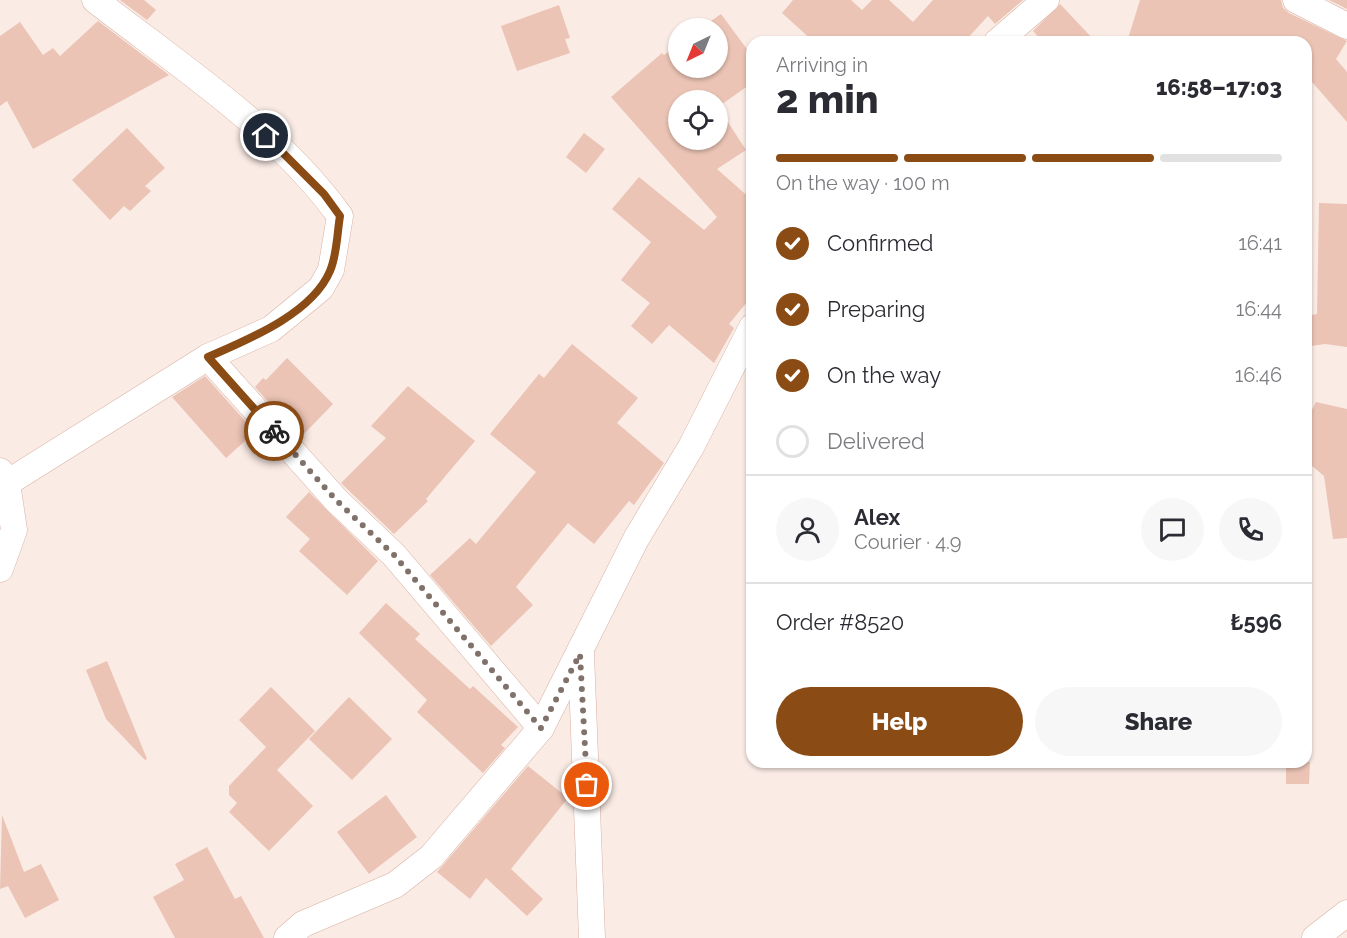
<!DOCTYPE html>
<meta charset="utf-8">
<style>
:root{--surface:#fff;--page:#f7f7f7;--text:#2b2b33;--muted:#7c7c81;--line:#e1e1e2;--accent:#8b4b14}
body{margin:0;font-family:Raleway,sans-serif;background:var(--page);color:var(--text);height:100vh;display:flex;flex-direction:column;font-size:22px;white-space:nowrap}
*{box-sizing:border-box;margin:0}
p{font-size:20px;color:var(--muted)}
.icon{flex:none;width:33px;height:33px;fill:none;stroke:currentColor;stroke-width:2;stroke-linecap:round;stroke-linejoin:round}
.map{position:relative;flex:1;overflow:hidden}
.side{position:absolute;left:746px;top:36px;width:566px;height:732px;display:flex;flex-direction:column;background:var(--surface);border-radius:18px;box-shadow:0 2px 4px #0004}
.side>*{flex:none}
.needle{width:39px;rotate:223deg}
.tools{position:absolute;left:668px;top:18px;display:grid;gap:12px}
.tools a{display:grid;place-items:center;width:60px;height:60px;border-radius:50%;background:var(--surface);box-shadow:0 2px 4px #0004;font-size:30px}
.pin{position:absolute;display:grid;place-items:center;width:51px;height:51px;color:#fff;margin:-26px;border:3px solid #fff;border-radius:50%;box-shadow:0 2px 6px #0007}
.courier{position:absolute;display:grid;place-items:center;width:60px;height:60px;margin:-30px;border:4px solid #8b4b14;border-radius:50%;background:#fff;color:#222;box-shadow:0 2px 8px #0007}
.overview em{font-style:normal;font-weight:800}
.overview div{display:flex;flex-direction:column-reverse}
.overview{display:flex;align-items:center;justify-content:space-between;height:102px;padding:0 30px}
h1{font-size:39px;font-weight:800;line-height:45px}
.bar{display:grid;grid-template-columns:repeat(4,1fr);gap:9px 6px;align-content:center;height:72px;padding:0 30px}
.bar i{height:8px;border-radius:4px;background:var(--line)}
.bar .current{background:var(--accent)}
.bar p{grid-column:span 4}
.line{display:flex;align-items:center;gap:15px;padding:0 30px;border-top:2px solid var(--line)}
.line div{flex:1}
.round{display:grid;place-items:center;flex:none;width:63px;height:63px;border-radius:32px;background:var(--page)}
ol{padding:0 30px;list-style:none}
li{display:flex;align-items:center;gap:18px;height:66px}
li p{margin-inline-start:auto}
li .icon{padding:6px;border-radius:50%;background:var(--accent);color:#fff;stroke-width:4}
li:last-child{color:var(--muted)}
li i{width:33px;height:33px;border:3px solid var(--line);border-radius:50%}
.action{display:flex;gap:12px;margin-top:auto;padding:12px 30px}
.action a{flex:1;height:69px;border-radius:36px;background:var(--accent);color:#fff;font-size:24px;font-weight:800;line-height:69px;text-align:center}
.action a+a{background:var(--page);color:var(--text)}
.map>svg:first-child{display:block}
.building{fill:#ebc4b5;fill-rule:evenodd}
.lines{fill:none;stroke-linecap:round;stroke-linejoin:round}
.street-casing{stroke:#d7b2a2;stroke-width:27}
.street{stroke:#fff;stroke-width:26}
.done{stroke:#81716b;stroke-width:6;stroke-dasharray:0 10.8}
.route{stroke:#8b4b14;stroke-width:8}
</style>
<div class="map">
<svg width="1347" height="938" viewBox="0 0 1347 938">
<rect width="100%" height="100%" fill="#fbebe5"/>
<g class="building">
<path d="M 120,0 L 144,0 L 156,10 L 147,20 Z"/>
<path d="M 793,0 L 851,0 L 862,10 L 872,0 L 889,0 L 913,22 L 933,0 L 1023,0 L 995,24 L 988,16 L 964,42 L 814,42 L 782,13 Z"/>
<path d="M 1140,0 L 1281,0 L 1283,8 L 1289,13 L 1347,41 L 1336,59 L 1347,72 L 1347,122 L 1305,74 L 1305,42 L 1127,42 Z"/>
<path d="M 1329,0 L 1347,0 L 1347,9 Z"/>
<path d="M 1060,4 L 1096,42 L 1043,42 L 1033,31 Z"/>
<path d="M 559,5 L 570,38 L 565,39 L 570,53 L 517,71 L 501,26 Z"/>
<path d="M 721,14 L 752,56 L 752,83 L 718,107 L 746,150 L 717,169 L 752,200 L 752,296 L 729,324 L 734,328 L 714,363 L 669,325 L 652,344 L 631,326 L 650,303 L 621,280 L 651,242 L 612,209 L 639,177 L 704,230 L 717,217 L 611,97 L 662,53 L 664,55 L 678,45 L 678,68 L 717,68 L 717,28 L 701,28 ZM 678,100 L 717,100 L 717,140 L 678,140 Z"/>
<path d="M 98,21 L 169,75 L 33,149 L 7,101 L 0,106 L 0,36 L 20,22 L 43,55 L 53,48 L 60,56 Z"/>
<path d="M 127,128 L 165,168 L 145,186 L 151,191 L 130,211 L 124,206 L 110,220 L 72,180 Z"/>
<path d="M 584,133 L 605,149 L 586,173 L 566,157 Z"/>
<path d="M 1319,203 L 1347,204 L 1347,347 L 1325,344 L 1305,347 L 1305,316 L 1317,314 Z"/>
<path d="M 572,344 L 638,398 L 617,423 L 664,463 L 634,505 L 629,501 L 594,544 L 568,523 L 516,587 L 533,605 L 491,646 L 430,575 L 470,538 L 476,544 L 536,472 L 490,434 L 539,374 L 544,378 Z"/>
<path d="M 287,358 L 333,404 L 300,438 L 255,387 L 263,378 L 266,380 Z"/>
<path d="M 205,376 L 255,432 L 226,458 L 172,397 Z"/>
<path d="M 408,386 L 475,441 L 426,499 L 428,501 L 394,534 L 341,483 L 386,438 L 371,426 Z"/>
<path d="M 1316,402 L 1347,409 L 1347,538 L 1333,539 L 1324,476 L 1305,460 L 1305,423 Z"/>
<path d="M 309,492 L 378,561 L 347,595 L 299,551 L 310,539 L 286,517 Z"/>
<path d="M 386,603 L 420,634 L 415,639 L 470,689 L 473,686 L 518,727 L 501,745 L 505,748 L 483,773 L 417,712 L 427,700 L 359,633 Z"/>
<path d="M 107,661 L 147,759 L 145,760 L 106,719 L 86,670 Z"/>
<path d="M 271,687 L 315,731 L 277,770 L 313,806 L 269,851 L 229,812 L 237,803 L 229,795 L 229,786 L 266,747 L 239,720 Z"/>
<path d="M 349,697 L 392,739 L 352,780 L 309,739 Z"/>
<path d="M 1286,762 L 1310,762 L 1309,784 L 1286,784 Z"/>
<path d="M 528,766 L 568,798 L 511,869 L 543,899 L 527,916 L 486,878 L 470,899 L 437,872 Z"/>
<path d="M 386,795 L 417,837 L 369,874 L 337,832 Z"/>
<path d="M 2,815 L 24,872 L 41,864 L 59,900 L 25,918 L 8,886 L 0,889 Z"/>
<path d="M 207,847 L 235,899 L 241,896 L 264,938 L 175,938 L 153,897 L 184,880 L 175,864 Z"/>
</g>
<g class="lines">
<defs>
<g id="street">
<path d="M 1296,0 L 1347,26"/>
<path d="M 997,42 L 1046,0"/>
<path d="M 208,357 L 337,501 L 394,555 L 541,728"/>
<path d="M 0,471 L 7,483 L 14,530 L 0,569"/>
<path d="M 7,483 L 208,357 L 271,329 L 321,288 L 331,270 L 340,216 C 277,129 180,66 95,0"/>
<path d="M 581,654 L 592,938"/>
<path d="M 287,938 L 303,924 L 395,885 L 431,857 L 541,728 L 636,539 L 691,447 L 752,327"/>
<path d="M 1315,938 L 1347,913"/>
</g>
</defs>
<use href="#street" class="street-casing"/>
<use href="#street" class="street"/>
</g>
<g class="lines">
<path class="done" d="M 274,431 L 337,501 L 394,555 L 541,728 L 580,654 L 587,785"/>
<path class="route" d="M 266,136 L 324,194 L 340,216 C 337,234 337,255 330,271 C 312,314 247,340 208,357 L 274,431"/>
</g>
</svg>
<div class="tools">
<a><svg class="needle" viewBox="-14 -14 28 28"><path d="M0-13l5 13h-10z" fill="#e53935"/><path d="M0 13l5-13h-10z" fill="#7c7c81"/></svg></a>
<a><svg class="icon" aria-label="locate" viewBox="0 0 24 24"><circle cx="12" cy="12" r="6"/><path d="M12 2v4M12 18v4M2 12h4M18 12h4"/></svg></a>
</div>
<div class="pin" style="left:587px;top:785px;background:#ea580c"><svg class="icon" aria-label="bag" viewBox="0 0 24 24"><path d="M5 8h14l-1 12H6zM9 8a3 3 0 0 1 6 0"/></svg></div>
<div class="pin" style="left:266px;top:136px;background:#1f2937"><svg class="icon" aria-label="home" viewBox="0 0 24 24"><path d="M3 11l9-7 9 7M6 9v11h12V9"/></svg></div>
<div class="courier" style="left:274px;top:431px"><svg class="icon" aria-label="bike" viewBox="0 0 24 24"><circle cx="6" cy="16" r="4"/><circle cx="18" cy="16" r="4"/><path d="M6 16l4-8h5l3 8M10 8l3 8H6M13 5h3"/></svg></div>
<section class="side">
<div class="overview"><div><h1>2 min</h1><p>Arriving in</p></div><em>16:58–17:03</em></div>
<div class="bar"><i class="current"></i><i class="current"></i><i class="current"></i><i></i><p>On the way · 100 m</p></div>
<ol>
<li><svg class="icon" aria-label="check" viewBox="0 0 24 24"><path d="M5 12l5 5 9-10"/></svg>Confirmed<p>16:41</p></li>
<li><svg class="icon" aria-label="check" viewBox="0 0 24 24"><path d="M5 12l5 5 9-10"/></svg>Preparing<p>16:44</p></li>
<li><svg class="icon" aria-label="check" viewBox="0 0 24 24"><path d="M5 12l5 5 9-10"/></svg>On the way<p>16:46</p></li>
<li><i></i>Delivered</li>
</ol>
<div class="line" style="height:108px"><a class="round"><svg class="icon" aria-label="person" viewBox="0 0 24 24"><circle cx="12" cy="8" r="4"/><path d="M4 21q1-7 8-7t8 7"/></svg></a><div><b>Alex</b><p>Courier · 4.9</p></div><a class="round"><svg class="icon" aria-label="chat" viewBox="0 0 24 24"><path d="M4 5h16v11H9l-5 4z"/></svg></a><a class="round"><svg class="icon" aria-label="phone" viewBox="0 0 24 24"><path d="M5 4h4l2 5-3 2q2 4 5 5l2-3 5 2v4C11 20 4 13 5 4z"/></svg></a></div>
<div class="line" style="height:78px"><div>Order #8520</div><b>₺596</b></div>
<div class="action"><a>Help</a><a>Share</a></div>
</section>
</div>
